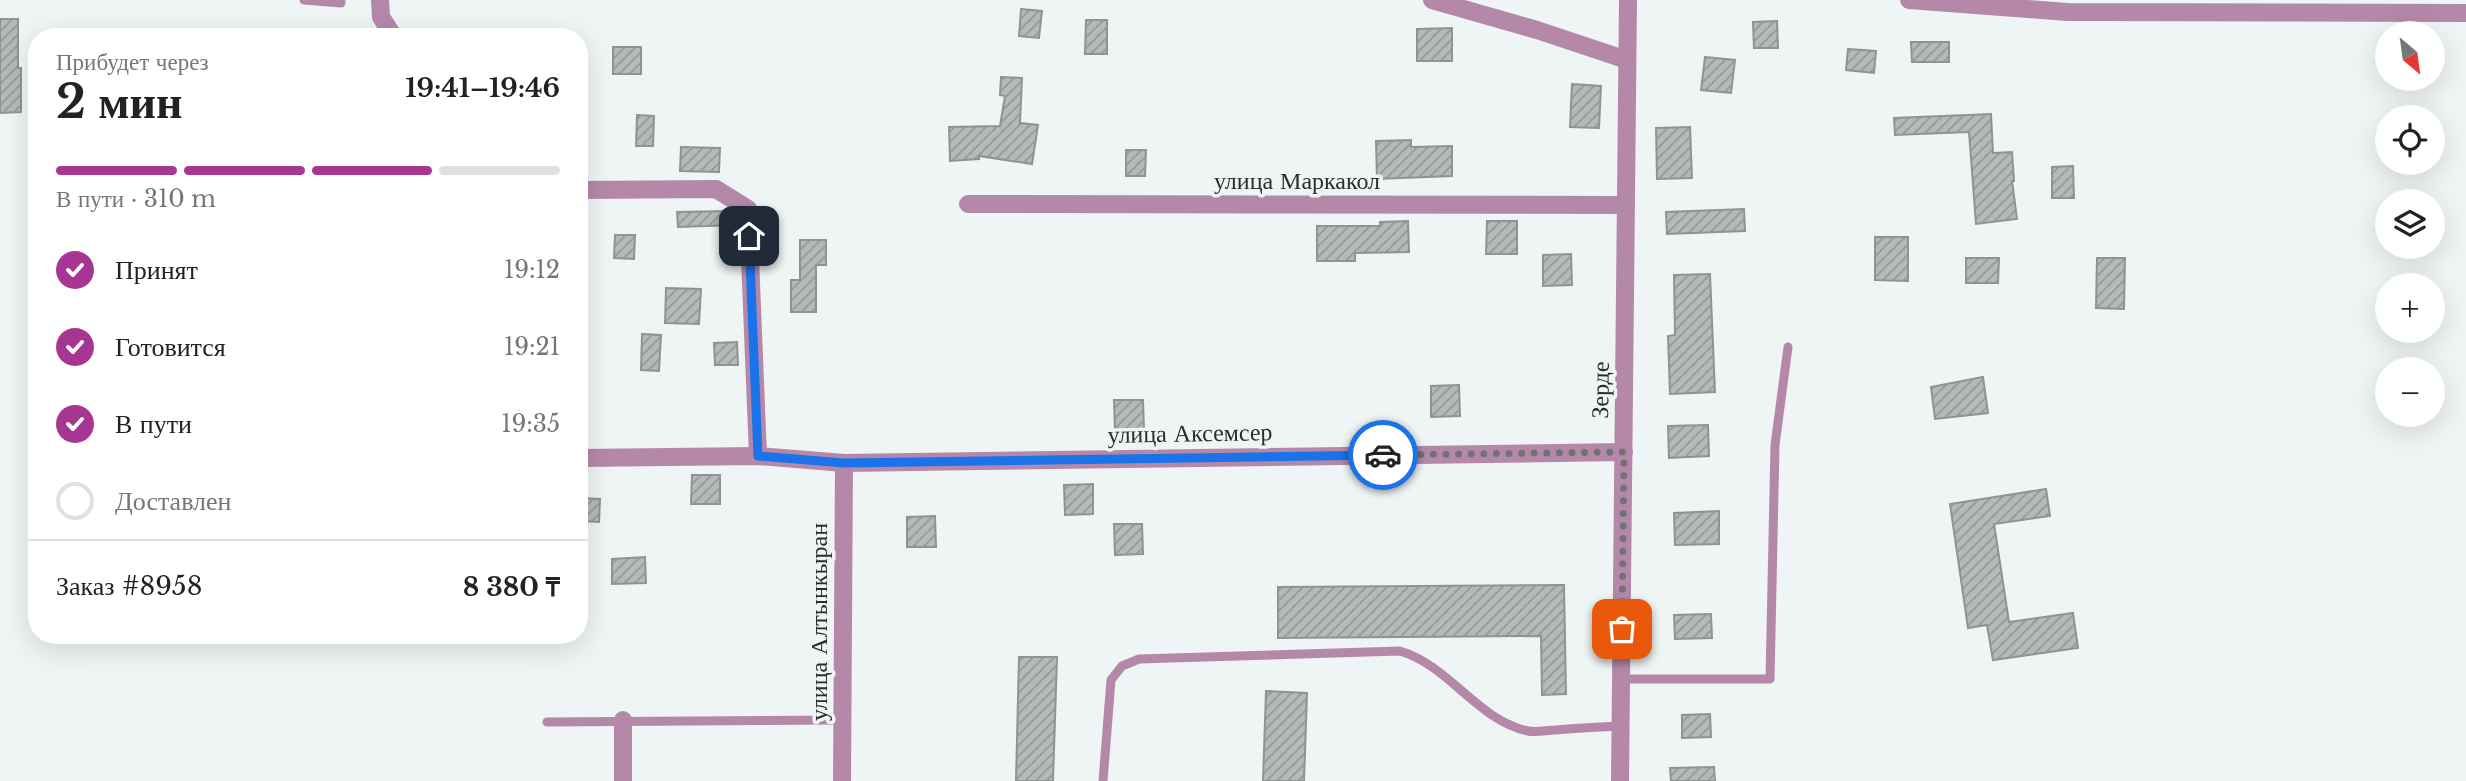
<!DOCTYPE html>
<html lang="ru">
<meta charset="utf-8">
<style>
:root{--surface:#fff;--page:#f6f6f6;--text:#222;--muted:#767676;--line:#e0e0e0;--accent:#a73693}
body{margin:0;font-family:"Libre Baskerville",serif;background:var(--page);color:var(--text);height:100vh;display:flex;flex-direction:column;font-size:26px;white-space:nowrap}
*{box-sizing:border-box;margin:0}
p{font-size:23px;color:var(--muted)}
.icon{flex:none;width:38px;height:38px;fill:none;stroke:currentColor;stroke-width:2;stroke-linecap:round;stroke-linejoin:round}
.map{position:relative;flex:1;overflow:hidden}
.details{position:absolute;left:28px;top:28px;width:560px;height:616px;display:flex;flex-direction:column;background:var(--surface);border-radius:28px;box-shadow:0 7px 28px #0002}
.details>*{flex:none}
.needle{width:46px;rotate:151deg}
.controls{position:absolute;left:2375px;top:21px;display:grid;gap:14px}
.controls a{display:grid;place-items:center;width:70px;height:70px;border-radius:50%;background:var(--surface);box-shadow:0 7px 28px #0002;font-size:35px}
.pin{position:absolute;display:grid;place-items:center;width:60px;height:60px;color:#fff;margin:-30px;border-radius:14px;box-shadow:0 4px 10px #0006}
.courier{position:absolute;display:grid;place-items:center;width:70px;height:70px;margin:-35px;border:5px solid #1a73e8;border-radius:50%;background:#fff;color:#222;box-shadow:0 2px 9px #0007}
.overview em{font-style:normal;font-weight:700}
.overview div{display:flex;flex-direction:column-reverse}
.overview{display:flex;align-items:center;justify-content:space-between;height:119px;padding:0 28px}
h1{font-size:46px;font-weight:700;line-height:52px}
.bar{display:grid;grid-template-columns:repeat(4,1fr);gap:10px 7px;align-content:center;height:84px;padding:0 28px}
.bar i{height:9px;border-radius:5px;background:var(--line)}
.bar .current{background:var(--accent)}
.bar p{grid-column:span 4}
.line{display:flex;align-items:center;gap:18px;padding:0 28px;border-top:2px solid var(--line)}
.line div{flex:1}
ol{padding:0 28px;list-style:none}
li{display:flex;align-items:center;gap:21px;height:77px}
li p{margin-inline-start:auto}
li .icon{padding:7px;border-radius:50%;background:var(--accent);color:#fff;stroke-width:4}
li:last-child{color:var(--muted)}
li i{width:38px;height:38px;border:4px solid var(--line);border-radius:50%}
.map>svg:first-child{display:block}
.building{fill:url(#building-hatch);stroke:#8f9393;stroke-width:2}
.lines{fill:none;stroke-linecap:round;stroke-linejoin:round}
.service{stroke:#b588a9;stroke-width:9}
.minor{stroke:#b588a9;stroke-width:18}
.tertiary{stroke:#b588a9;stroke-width:18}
.done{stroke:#707373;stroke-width:7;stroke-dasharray:0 12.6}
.route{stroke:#1a73e8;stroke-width:9}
.labels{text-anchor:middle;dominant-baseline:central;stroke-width:7;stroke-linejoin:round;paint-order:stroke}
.street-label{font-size:24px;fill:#2b2d2d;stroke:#eff4f4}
</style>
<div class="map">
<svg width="2466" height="781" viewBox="0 0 2466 781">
<defs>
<pattern id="building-hatch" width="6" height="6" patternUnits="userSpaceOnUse" patternTransform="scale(1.75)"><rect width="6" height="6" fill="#b5b9ba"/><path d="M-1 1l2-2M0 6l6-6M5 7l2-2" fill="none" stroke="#939798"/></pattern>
</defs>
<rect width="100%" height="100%" fill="#eff4f4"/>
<g class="building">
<path d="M 1021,9 L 1042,11 L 1039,38 L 1019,36 Z"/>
<path d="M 0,19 L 18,19 L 18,68 L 21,68 L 21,112 L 0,113 Z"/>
<path d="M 1086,20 L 1107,20 L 1107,54 L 1085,54 Z"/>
<path d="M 1777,21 L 1778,48 L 1754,48 L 1753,22 Z"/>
<path d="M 1452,28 L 1452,61 L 1417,61 L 1417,29 Z"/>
<path d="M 1911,42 L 1949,42 L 1949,62 L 1912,62 Z"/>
<rect x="613" y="47" width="28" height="27"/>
<path d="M 1848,49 L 1876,51 L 1874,73 L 1846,70 Z"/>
<path d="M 1705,57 L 1735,60 L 1731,93 L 1701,90 Z"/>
<path d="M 1001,77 L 1022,78 L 1020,123 L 1038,125 L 1032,164 L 979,156 L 979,159 L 950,161 L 949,127 L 1000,126 L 1005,96 L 1000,95 Z"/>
<path d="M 1572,84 L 1601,86 L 1599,128 L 1570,127 Z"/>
<path d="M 1991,114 L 1993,153 L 2012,152 L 2014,181 L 2012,181 L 2017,219 L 1976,224 L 1969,132 L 1895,135 L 1894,118 Z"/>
<path d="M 637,115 L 654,116 L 653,146 L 636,146 Z"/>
<path d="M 1690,127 L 1692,178 L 1657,179 L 1656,128 Z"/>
<path d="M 1411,140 L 1411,147 L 1452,146 L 1452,176 L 1377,179 L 1376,141 Z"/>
<path d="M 681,147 L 720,148 L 719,172 L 680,171 Z"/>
<path d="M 1126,150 L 1146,150 L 1145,176 L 1126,176 Z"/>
<path d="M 2073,166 L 2074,198 L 2052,198 L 2052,167 Z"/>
<path d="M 1744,209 L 1745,231 L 1667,234 L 1666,212 Z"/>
<path d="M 729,211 L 737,215 L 737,225 L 678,227 L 677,212 Z"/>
<path d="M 1408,221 L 1409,252 L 1355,253 L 1355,261 L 1317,261 L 1317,226 L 1380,226 L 1380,222 Z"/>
<path d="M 1487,221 L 1517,221 L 1517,254 L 1486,254 Z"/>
<path d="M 615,235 L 635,235 L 634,259 L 614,258 Z"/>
<path d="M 1875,237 L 1908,237 L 1908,281 L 1875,280 Z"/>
<path d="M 800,240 L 826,240 L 826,265 L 816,265 L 816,312 L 791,312 L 791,280 L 800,280 Z"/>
<path d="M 1571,254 L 1572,285 L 1543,286 L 1543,255 Z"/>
<path d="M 1966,258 L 1999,258 L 1998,283 L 1966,283 Z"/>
<path d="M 2097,258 L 2125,258 L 2124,309 L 2096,308 Z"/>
<path d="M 1710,274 L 1715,392 L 1670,394 L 1668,336 L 1675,335 L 1674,275 Z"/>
<path d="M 666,288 L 701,289 L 699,324 L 665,323 Z"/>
<path d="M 642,334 L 661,335 L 659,371 L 641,370 Z"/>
<path d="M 737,342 L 738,365 L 715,365 L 714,343 Z"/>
<path d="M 1983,377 L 1988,413 L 1935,419 L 1931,387 Z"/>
<path d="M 1459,385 L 1460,416 L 1431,417 L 1431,386 Z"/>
<path d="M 1114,400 L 1143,400 L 1144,430 L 1115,431 Z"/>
<path d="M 1708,425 L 1709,456 L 1669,458 L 1668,426 Z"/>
<path d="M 692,475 L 720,475 L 720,504 L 691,504 Z"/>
<path d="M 1093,484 L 1093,514 L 1065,515 L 1064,485 Z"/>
<path d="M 2046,489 L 2050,516 L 1994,524 L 2009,622 L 2073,613 L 2078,648 L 1993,660 L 1987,625 L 1968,628 L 1950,504 Z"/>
<path d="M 579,498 L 600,499 L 599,522 L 579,521 Z"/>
<path d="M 1719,511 L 1719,544 L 1675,545 L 1674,513 Z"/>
<path d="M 935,516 L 936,547 L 907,547 L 907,517 Z"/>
<path d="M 1114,524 L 1142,524 L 1143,554 L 1115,555 Z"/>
<path d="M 645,557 L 646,583 L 612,584 L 612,559 Z"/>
<path d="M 1564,585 L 1566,694 L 1542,695 L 1541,636 L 1278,638 L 1278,587 Z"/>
<path d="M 1711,614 L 1712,638 L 1675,639 L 1674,615 Z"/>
<path d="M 1019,657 L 1057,657 L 1053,781 L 1016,781 Z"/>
<path d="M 1266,691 L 1307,693 L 1304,781 L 1263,781 Z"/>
<path d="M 1710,714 L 1711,737 L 1682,738 L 1682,715 Z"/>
<path d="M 1714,767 L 1715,781 L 1671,781 L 1670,768 Z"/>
</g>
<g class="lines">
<g class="service">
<path d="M 304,0 L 341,3 L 341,0"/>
<path d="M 1621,679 L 1770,679 L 1775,445 L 1788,347"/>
<path d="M 547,722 L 842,720"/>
<path d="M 1103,781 L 1111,680 L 1122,666 L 1139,659 L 1400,651 C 1450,666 1477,720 1528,731 C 1537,733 1547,730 1556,730 C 1577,728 1599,727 1621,726"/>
</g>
<g class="minor">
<path d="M 380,0 L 381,17 L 394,37"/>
<path d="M 1432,0 L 1537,30 L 1627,60"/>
<path d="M 579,190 L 716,189 L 748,209 L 758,456"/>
<path d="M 968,204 L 1626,205"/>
<path d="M 579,458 L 758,456 L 844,463 L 1624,452"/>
<path d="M 623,720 L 623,781"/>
<path d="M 842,781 L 844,463"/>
</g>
<g class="tertiary">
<path d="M 1909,0 L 2067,12 L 2466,13"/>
<path d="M 1620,781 L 1628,0"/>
</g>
</g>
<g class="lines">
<path class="done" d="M 1383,455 L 1624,452 L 1622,629"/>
<path class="route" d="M 749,236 L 758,456 L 844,463 L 1383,455"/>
</g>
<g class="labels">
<g class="street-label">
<text x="1297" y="180">улица Маркакол</text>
<text transform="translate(1600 390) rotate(-89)">Зерде</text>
<text transform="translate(1190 433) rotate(-1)">улица Аксемсер</text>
<text transform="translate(818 622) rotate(-90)">улица Алтынкыран</text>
</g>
</g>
</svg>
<div class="controls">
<a><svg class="needle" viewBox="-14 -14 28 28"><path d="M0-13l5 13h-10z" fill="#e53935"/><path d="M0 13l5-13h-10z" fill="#767676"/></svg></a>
<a><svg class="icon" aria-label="locate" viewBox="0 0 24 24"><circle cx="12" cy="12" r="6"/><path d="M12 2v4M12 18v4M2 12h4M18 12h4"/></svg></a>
<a><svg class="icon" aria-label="layers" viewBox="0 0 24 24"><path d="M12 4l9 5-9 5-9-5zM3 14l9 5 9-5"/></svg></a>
<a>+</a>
<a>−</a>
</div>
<div class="pin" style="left:1622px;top:629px;background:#ea580c"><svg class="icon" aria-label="bag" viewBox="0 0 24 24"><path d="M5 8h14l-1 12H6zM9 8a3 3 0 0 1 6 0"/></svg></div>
<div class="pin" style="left:749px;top:236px;background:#1f2937"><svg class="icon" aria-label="home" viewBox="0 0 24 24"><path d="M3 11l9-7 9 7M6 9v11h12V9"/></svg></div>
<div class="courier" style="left:1383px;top:455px"><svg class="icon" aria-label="car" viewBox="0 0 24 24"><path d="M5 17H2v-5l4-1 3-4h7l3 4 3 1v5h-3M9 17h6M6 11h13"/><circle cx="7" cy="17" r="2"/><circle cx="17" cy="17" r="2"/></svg></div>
<section class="details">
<div class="overview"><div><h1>2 мин</h1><p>Прибудет через</p></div><em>19:41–19:46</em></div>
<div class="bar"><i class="current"></i><i class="current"></i><i class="current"></i><i></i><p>В пути · 310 m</p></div>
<ol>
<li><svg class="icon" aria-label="check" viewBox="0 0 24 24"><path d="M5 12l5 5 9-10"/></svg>Принят<p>19:12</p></li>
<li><svg class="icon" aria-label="check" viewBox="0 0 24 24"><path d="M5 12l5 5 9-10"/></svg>Готовится<p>19:21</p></li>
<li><svg class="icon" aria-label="check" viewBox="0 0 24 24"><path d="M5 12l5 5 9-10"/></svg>В пути<p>19:35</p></li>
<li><i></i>Доставлен</li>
</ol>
<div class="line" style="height:91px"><div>Заказ #8958</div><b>8 380 ₸</b></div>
</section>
</div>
